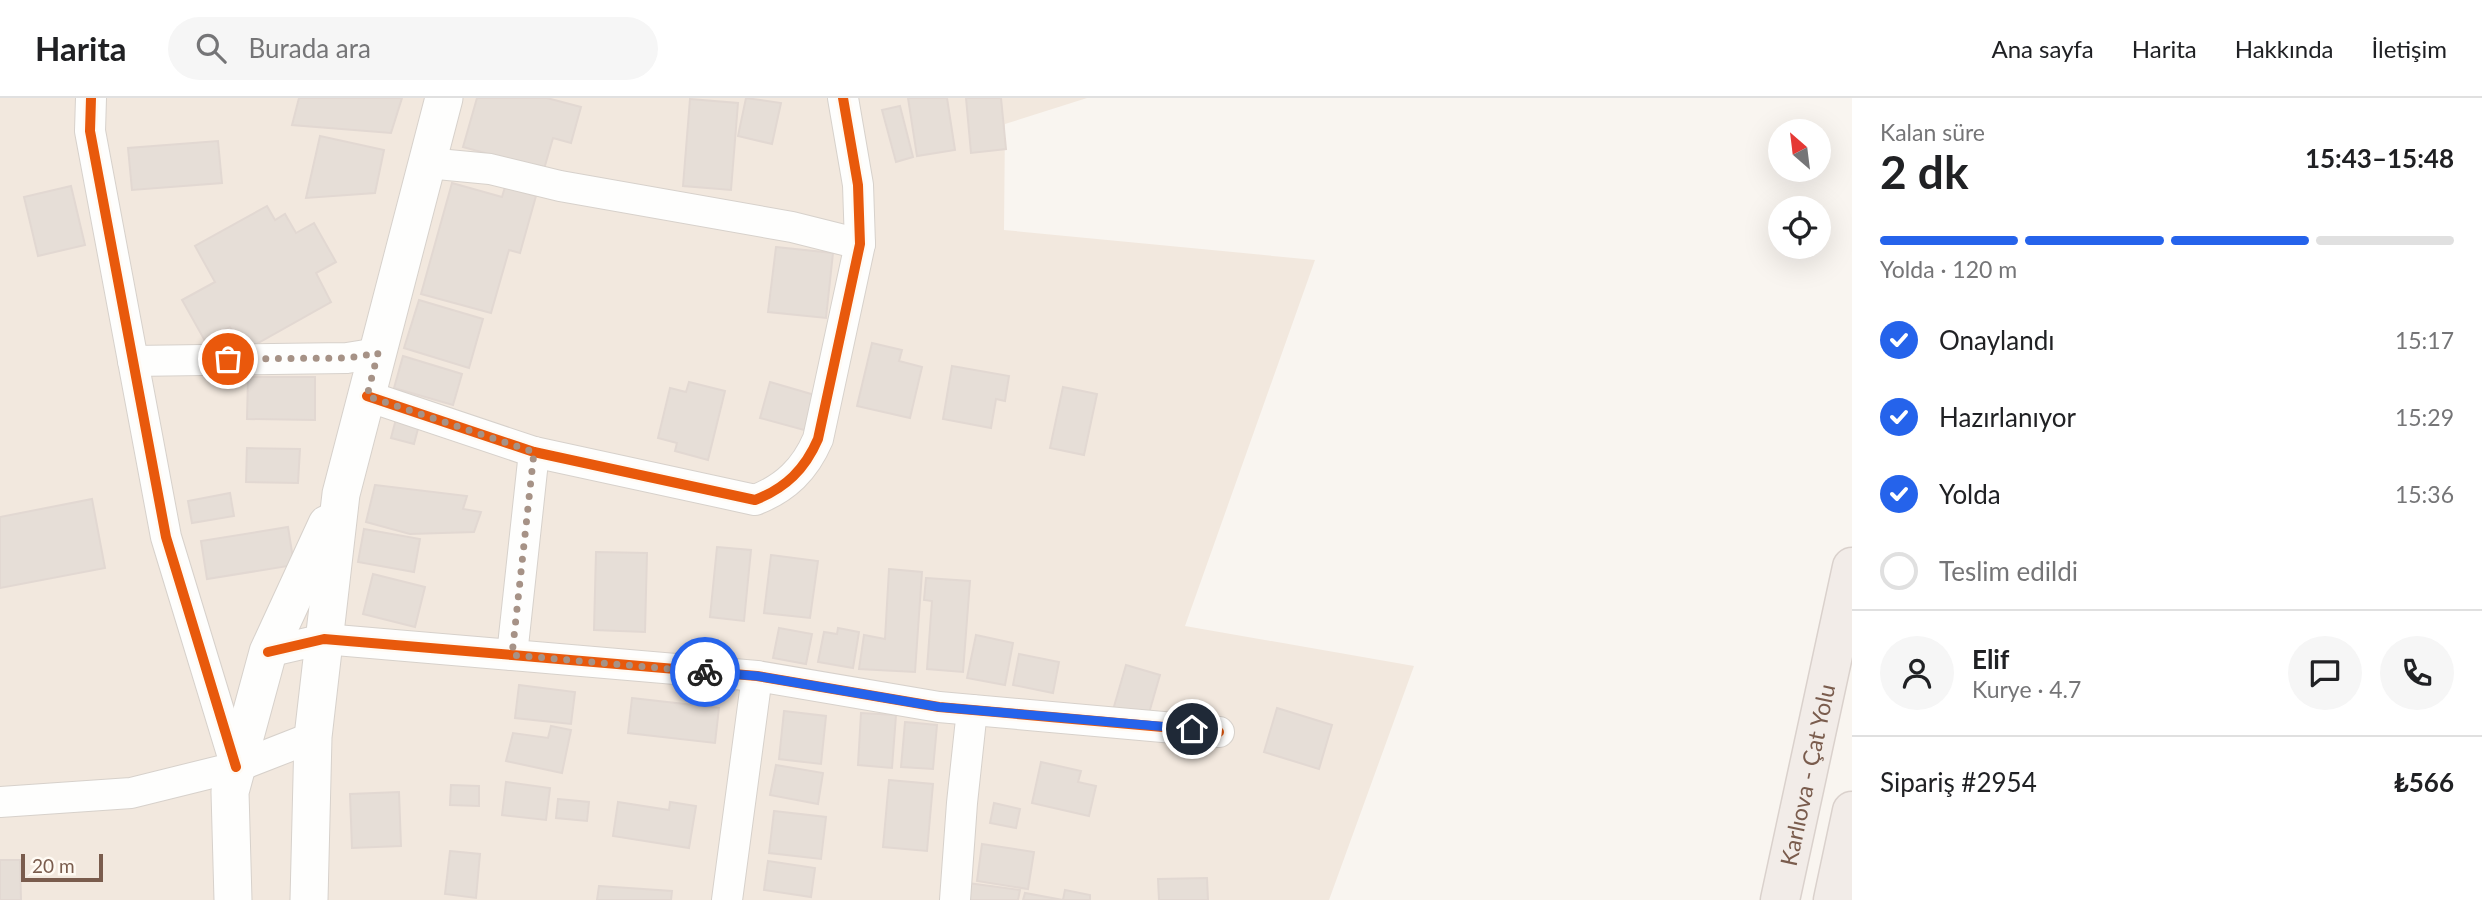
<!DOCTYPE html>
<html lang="tr">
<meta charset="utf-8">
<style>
:root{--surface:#fff;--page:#f6f6f6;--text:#202124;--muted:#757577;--line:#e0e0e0;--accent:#2563eb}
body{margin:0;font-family:Lato,sans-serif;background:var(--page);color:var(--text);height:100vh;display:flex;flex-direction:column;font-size:26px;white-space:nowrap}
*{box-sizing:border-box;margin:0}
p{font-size:23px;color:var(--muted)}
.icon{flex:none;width:38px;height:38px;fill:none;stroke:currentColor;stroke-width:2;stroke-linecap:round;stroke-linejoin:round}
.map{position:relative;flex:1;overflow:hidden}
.drawer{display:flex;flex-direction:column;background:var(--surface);width:630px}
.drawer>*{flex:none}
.needle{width:46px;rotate:332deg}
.buttons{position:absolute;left:1768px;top:21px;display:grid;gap:14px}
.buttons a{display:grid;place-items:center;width:63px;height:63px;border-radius:50%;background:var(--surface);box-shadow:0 7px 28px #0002;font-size:35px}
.scale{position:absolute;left:21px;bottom:18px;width:82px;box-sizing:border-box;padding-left:7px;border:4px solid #7a5c4d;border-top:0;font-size:19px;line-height:24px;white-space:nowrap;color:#7a5c4d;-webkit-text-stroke:5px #fffaf3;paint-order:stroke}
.pin{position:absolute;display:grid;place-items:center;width:60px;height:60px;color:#fff;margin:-30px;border:4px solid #fff;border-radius:50%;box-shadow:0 2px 7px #0007}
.courier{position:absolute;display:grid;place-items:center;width:70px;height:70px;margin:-35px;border:5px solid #2563eb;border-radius:50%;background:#fff;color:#222;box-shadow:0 2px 9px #0007}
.headline em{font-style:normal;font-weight:700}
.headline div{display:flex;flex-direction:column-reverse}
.headline{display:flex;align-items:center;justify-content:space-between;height:119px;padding:0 28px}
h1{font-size:46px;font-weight:700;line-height:52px}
.bar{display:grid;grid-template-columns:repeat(4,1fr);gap:10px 7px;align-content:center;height:84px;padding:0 28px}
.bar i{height:9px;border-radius:5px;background:var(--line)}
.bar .active{background:var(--accent)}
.bar p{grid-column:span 4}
.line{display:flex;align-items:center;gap:18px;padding:0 28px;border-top:2px solid var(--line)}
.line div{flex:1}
.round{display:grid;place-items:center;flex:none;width:74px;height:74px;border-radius:37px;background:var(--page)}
ol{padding:0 28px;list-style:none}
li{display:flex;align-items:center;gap:21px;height:77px}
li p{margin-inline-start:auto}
li .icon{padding:7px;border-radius:50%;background:var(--accent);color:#fff;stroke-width:4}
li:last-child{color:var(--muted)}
li i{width:38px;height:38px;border:4px solid var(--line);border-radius:50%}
header{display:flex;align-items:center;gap:42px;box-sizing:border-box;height:98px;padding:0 35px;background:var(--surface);border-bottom:2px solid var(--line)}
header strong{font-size:33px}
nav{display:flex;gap:38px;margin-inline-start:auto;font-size:24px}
.search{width:490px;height:63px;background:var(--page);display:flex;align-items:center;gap:18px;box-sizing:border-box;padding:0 24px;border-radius:38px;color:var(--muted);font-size:26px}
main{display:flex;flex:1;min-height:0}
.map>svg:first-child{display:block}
.residential{fill:#f2e8de}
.building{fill:#e6ded7;stroke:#e2d8d2;stroke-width:2}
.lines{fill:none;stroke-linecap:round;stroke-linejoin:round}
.minor-casing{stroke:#d7d1cb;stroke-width:32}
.tertiary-casing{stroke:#d7d1cb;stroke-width:39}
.trunk-casing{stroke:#dad1cc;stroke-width:41}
.minor{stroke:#fefefd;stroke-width:30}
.tertiary{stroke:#fefefd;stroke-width:37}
.trunk{stroke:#f2ece8;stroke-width:38}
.cycleway-casing{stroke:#fffaf3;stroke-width:15}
.cycleway{stroke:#e8590c;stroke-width:10}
.done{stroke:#a69286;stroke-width:7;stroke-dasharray:0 12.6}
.route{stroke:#2563eb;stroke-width:9}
.labels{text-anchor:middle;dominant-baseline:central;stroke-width:5;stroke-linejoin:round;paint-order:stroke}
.street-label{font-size:23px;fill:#7a5c4d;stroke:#fffaf3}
</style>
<header>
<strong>Harita</strong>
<div class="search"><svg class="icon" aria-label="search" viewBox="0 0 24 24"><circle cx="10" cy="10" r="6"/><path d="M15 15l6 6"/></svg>Burada ara</div>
<nav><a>Ana sayfa</a><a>Harita</a><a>Hakkında</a><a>İletişim</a></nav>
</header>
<main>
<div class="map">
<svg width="1852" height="802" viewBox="0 0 1852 802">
<rect width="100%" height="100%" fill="#f9f5f0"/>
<path class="residential" d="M 0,0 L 1087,0 L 1005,26 L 1004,132 L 1315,162 L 1185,528 L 1414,568 L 1329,802 L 0,802 Z"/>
<g class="building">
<path d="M 299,0 L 402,0 L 391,35 L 292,27 Z"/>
<path d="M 477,0 L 547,0 L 581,9 L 571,45 L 553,40 L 544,71 L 463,49 Z"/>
<path d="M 746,0 L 781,5 L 772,46 L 738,38 Z"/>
<path d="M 908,0 L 947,0 L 955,52 L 917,58 Z"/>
<path d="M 966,0 L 1001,0 L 1006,51 L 971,55 Z"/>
<path d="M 690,1 L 738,5 L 731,92 L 683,88 Z"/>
<path d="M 900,8 L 913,59 L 896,64 L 882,12 Z"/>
<path d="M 320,38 L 384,52 L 375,95 L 306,100 Z"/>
<path d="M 218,43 L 222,85 L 132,92 L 128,50 Z"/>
<path d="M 452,85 L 502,99 L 505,89 L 536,98 L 520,155 L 509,152 L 491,215 L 421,196 Z"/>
<path d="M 71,88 L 85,147 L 38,158 L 24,99 Z"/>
<path d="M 267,108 L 275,122 L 285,116 L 296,135 L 314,125 L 336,164 L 316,175 L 331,204 L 244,253 L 230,229 L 205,243 L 182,202 L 215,184 L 195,148 Z"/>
<path d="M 776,149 L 833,155 L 826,220 L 768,214 Z"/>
<path d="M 419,202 L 483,221 L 469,270 L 404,250 Z"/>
<path d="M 872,245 L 902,252 L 899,263 L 922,269 L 910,320 L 857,308 Z"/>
<path d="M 403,258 L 462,276 L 453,307 L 394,290 Z"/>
<path d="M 952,268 L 1009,278 L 1005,303 L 996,301 L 991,330 L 943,321 Z"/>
<path d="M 248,279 L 315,279 L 315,322 L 247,321 Z"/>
<path d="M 689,284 L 725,293 L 708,362 L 675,353 L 677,345 L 658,340 L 670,290 L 686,294 Z"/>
<path d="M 770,284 L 818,298 L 808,333 L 760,320 Z"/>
<path d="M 1063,289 L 1097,296 L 1084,357 L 1050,350 Z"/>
<path d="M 396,321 L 419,327 L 414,346 L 391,340 Z"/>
<path d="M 247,350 L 300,351 L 298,385 L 246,384 Z"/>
<path d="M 375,387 L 467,398 L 463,411 L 481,414 L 474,434 L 410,436 L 366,424 Z"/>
<path d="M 230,395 L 234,418 L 192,425 L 188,403 Z"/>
<path d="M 92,401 L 105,470 L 0,490 L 0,419 Z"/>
<path d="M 288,429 L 294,467 L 207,481 L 201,443 Z"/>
<path d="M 364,431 L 420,441 L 414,474 L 358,464 Z"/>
<path d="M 717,449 L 751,452 L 744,523 L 710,519 Z"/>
<path d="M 596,454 L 647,455 L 645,534 L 594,532 Z"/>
<path d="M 771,457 L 818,463 L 810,520 L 764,515 Z"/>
<path d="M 889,471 L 922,474 L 915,574 L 859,571 L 864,537 L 885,541 Z"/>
<path d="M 373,476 L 425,489 L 415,529 L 363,516 Z"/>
<path d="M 926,480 L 970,483 L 963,574 L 927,571 L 932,503 L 924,502 Z"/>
<path d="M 779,530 L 812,536 L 806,566 L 773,560 Z"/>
<path d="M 838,530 L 859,534 L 853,570 L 818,564 L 824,534 L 837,536 Z"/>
<path d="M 976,537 L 1013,545 L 1005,587 L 967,580 Z"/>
<path d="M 1019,556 L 1059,564 L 1053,595 L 1013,587 Z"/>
<path d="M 1126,567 L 1160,577 L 1147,622 L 1113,612 Z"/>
<path d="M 519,587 L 575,594 L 571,626 L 515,620 Z"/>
<path d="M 632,600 L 719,610 L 715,645 L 628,635 Z"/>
<path d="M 1277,610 L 1332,627 L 1319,671 L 1264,654 Z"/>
<path d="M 784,613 L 826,618 L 821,666 L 779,661 Z"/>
<path d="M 861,615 L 896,617 L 892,670 L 858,667 Z"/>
<path d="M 905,624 L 937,627 L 933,671 L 901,669 Z"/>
<path d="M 551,628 L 571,632 L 562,675 L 506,663 L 513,635 L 548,640 Z"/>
<path d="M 1041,664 L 1081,673 L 1078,684 L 1096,688 L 1089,718 L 1032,705 Z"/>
<path d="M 776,667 L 823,675 L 818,706 L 770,697 Z"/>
<path d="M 889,682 L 933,686 L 927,753 L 883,749 Z"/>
<path d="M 506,684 L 550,690 L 546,722 L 502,717 Z"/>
<path d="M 451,687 L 479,688 L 479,708 L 450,707 Z"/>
<path d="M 399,694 L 401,748 L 352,750 L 350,696 Z"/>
<path d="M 558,701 L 589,704 L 587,723 L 556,720 Z"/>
<path d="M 618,704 L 669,712 L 670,704 L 696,708 L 689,750 L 613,738 Z"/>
<path d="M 994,705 L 1020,711 L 1016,730 L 990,725 Z"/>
<path d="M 774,713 L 826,719 L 821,761 L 769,755 Z"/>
<path d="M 982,746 L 1034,754 L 1028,791 L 977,783 Z"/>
<path d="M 450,753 L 480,756 L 476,800 L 445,796 Z"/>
<path d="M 0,762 L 20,762 L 21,802 L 0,802 Z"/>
<path d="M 768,763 L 815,770 L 811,799 L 764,792 Z"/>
<path d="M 1207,780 L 1208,802 L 1159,802 L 1158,781 Z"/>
<path d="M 968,785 L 1020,792 L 1018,802 L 965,802 Z"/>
<path d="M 599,788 L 672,793 L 671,802 L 597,802 Z"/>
<path d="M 1065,792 L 1090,797 L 1090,802 L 1023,802 L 1025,795 L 1063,802 Z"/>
</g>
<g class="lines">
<defs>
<g id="minor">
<path d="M 91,0 L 90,33 L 166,439 L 236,669"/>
<path d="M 427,65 L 490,71 L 560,88 L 792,129 L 860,146"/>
<path d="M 133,263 L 347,260 L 378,255"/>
<path d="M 367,298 L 534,354 L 755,402 C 786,390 805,371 818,341 L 860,146 L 858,87 L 843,0"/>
<path d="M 268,554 L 324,541 L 512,557 L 757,578 L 939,609 L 1219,634"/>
<path d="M 512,557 L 534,354"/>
<path d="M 0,704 L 131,695 L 236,669 L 313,639"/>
<path d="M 727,802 L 757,578"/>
<path d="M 955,802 L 962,705 L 972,612"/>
</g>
<g id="tertiary">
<path d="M 233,802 L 230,694 L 268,554 L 327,426"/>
<path d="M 309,802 L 313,639 L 341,396 L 444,0"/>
</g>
<g id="trunk">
<path id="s1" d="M 1780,802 L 1852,469"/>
<path d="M 1833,802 L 1852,713"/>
</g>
</defs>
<use href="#minor" class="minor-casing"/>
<use href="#tertiary" class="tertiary-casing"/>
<use href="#trunk" class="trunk-casing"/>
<use href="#minor" class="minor"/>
<use href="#tertiary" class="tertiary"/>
<use href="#trunk" class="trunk"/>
<defs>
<g id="cycleway">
<path d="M 91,0 L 90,33 L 166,439 L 236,669"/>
<path d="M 367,298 L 534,354 L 755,402 C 786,390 805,371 818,341 L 860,146 L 858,87 L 843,0"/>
<path d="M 268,554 L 324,541 L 512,557 L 757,578 L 939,609 L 1219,634"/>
</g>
</defs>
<use href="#cycleway" class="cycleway-casing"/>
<use href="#cycleway" class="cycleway"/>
</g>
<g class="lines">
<path class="done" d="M 228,261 L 347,260 L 378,255 L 367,298 L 534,354 L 512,557 L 705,574"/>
<path class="route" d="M 705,574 L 757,578 L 939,609 L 1192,631"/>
</g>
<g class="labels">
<g class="street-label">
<text stroke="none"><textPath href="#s1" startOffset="128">Karlıova - Çat Yolu</textPath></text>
</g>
</g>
</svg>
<div class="buttons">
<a><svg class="needle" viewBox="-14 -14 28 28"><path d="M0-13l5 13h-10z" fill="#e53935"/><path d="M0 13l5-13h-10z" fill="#757577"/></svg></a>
<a><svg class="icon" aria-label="locate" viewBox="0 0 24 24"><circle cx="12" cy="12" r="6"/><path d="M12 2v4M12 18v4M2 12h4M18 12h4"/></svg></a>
</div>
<div class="scale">20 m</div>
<div class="pin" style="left:228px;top:261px;background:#ea580c"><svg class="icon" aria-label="bag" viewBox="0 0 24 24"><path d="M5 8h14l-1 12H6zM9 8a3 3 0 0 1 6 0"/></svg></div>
<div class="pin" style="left:1192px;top:631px;background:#1f2937"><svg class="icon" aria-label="home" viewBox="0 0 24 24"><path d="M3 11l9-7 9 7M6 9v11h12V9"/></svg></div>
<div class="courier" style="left:705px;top:574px"><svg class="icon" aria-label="bike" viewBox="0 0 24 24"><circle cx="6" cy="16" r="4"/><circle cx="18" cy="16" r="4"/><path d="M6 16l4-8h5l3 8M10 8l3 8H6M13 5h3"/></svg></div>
</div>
<section class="drawer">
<div class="headline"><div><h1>2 dk</h1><p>Kalan süre</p></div><em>15:43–15:48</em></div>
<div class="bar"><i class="active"></i><i class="active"></i><i class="active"></i><i></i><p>Yolda · 120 m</p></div>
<ol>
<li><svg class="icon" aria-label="check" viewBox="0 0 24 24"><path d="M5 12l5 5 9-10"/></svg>Onaylandı<p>15:17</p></li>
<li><svg class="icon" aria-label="check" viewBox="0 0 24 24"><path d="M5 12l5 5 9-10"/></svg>Hazırlanıyor<p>15:29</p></li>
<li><svg class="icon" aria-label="check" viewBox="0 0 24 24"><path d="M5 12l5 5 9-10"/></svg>Yolda<p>15:36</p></li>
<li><i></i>Teslim edildi</li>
</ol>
<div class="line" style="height:126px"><a class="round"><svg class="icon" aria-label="person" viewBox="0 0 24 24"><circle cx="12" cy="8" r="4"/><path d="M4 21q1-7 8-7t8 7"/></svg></a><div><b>Elif</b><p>Kurye · 4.7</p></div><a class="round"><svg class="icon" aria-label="chat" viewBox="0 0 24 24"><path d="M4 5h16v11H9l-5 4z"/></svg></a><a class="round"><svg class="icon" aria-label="phone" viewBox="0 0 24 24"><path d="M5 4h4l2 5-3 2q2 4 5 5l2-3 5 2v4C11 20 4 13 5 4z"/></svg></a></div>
<div class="line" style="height:91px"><div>Sipariş #2954</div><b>₺566</b></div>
</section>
</main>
